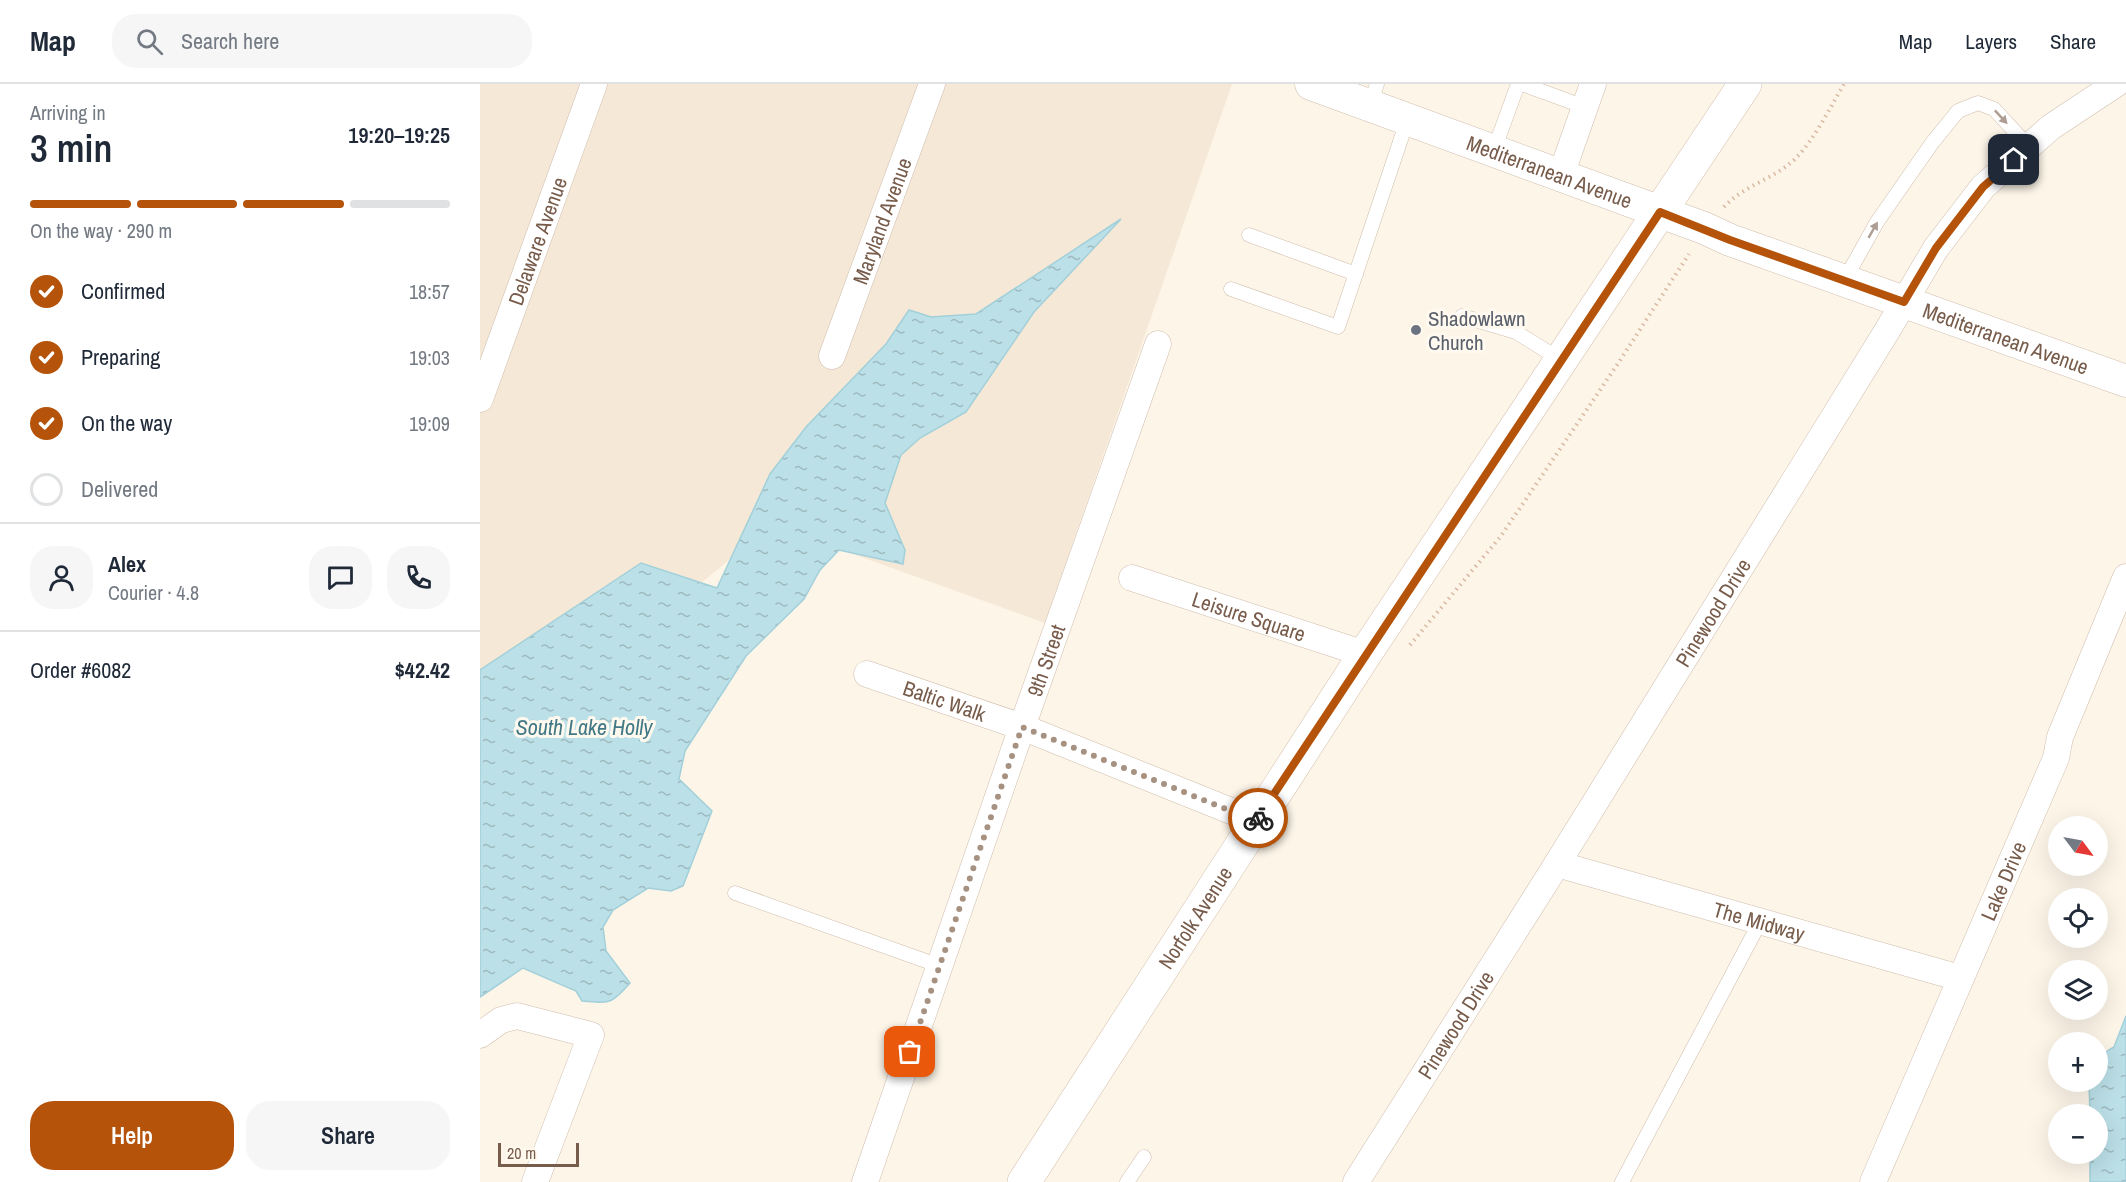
<!DOCTYPE html>
<meta charset="utf-8">
<style>
:root{--surface:#fff;--page:#f6f6f7;--text:#1f2937;--muted:#747a83;--line:#e0e1e3;--accent:#b45309}
body{margin:0;font-family:"Archivo Narrow",sans-serif;background:var(--page);color:var(--text);height:100vh;display:flex;flex-direction:column;font-size:22px;white-space:nowrap}
*{box-sizing:border-box;margin:0}
p{font-size:20px;color:var(--muted)}
.icon{flex:none;width:33px;height:33px;fill:none;stroke:currentColor;stroke-width:2;stroke-linecap:round;stroke-linejoin:round}
.map{position:relative;flex:1;overflow:hidden}
.drawer{display:flex;flex-direction:column;background:var(--surface);width:480px}
.drawer>*{flex:none}
.needle{width:39px;rotate:122deg}
.tools{position:absolute;left:1568px;top:732px;display:grid;gap:12px}
.tools a{display:grid;place-items:center;width:60px;height:60px;border-radius:50%;background:var(--surface);box-shadow:0 6px 24px #0002;font-size:30px}
.scale{position:absolute;left:18px;bottom:15px;width:81px;box-sizing:border-box;padding-left:6px;border:3px solid #785c4b;border-top:0;font-size:16px;line-height:21px;white-space:nowrap;color:#785c4b;-webkit-text-stroke:4px #fff9ef;paint-order:stroke}
.pin{position:absolute;display:grid;place-items:center;width:51px;height:51px;color:#fff;margin:-26px;border-radius:12px;box-shadow:0 3px 9px #0006}
.courier{position:absolute;display:grid;place-items:center;width:60px;height:60px;margin:-30px;border:4px solid #b45309;border-radius:50%;background:#fff;color:#222;box-shadow:0 2px 8px #0007}
.overview em{font-style:normal;font-weight:600}
.overview div{display:flex;flex-direction:column-reverse}
.overview{display:flex;align-items:center;justify-content:space-between;height:102px;padding:0 30px}
h1{font-size:39px;font-weight:600;line-height:45px}
.bar{display:grid;grid-template-columns:repeat(4,1fr);gap:9px 6px;align-content:center;height:72px;padding:0 30px}
.bar i{height:8px;border-radius:4px;background:var(--line)}
.bar .current{background:var(--accent)}
.bar p{grid-column:span 4}
.line{display:flex;align-items:center;gap:15px;padding:0 30px;border-top:2px solid var(--line)}
.line div{flex:1}
.round{display:grid;place-items:center;flex:none;width:63px;height:63px;border-radius:24px;background:var(--page)}
ol{padding:0 30px;list-style:none}
li{display:flex;align-items:center;gap:18px;height:66px}
li p{margin-inline-start:auto}
li .icon{padding:6px;border-radius:50%;background:var(--accent);color:#fff;stroke-width:4}
li:last-child{color:var(--muted)}
li i{width:33px;height:33px;border:3px solid var(--line);border-radius:50%}
.button{display:flex;gap:12px;margin-top:auto;padding:12px 30px}
.button a{flex:1;height:69px;border-radius:24px;background:var(--accent);color:#fff;font-size:24px;font-weight:600;line-height:69px;text-align:center}
.button a+a{background:var(--page);color:var(--text)}
header{display:flex;align-items:center;gap:36px;box-sizing:border-box;height:84px;padding:0 30px;background:var(--surface);border-bottom:2px solid var(--line)}
header strong{font-size:28px}
nav{display:flex;gap:33px;margin-inline-start:auto;font-size:21px}
.search{width:420px;height:54px;background:var(--page);display:flex;align-items:center;gap:15px;box-sizing:border-box;padding:0 21px;border-radius:24px;color:var(--muted);font-size:22px}
main{display:flex;flex:1;min-height:0}
.map>svg:first-child{display:block}
.residential{fill:#f5e8d6}
.water{fill:url(#water-ripples);stroke:#a2d0da;stroke-width:1.5}
.lines{fill:none;stroke-linecap:round;stroke-linejoin:round}
.service-casing{stroke:#cfbdad;stroke-width:15}
.minor-casing{stroke:#cfbdad;stroke-width:27}
.tertiary-casing{stroke:#cfbdad;stroke-width:33}
.secondary-casing{stroke:#d5c0ad;stroke-width:34}
.path{stroke:#d9b8a2;stroke-width:4;stroke-dasharray:1.5 4.5;stroke-linecap:butt}
.service{stroke:#fff;stroke-width:14}
.minor{stroke:#fff;stroke-width:26}
.tertiary{stroke:#fff;stroke-width:32}
.secondary{stroke:#fff;stroke-width:33}
.oneway{fill:#ae9d93}
.done{stroke:#a79282;stroke-width:6;stroke-dasharray:0 10.8}
.route{stroke:#b45309;stroke-width:8}
.worship-dot{fill:#6b7280;stroke:#fff9ef;stroke-width:2}
.labels{text-anchor:middle;dominant-baseline:central;stroke-width:6;stroke-linejoin:round;paint-order:stroke}
.street-label{font-size:21px;fill:#785c4b;stroke:#fff9ef}
.worship-label{font-size:21px;fill:#5b616d;stroke:#fff9ef;text-anchor:start}
.water-label{font-size:22px;font-style:italic;fill:#417885;stroke:#fff9ef}
</style>
<header>
<strong>Map</strong>
<div class="search"><svg class="icon" aria-label="search" viewBox="0 0 24 24"><circle cx="10" cy="10" r="6"/><path d="M15 15l6 6"/></svg>Search here</div>
<nav><a>Map</a><a>Layers</a><a>Share</a></nav>
</header>
<main>
<section class="drawer">
<div class="overview"><div><h1>3 min</h1><p>Arriving in</p></div><em>19:20–19:25</em></div>
<div class="bar"><i class="current"></i><i class="current"></i><i class="current"></i><i></i><p>On the way · 290 m</p></div>
<ol>
<li><svg class="icon" aria-label="check" viewBox="0 0 24 24"><path d="M5 12l5 5 9-10"/></svg>Confirmed<p>18:57</p></li>
<li><svg class="icon" aria-label="check" viewBox="0 0 24 24"><path d="M5 12l5 5 9-10"/></svg>Preparing<p>19:03</p></li>
<li><svg class="icon" aria-label="check" viewBox="0 0 24 24"><path d="M5 12l5 5 9-10"/></svg>On the way<p>19:09</p></li>
<li><i></i>Delivered</li>
</ol>
<div class="line" style="height:108px"><a class="round"><svg class="icon" aria-label="person" viewBox="0 0 24 24"><circle cx="12" cy="8" r="4"/><path d="M4 21q1-7 8-7t8 7"/></svg></a><div><b>Alex</b><p>Courier · 4.8</p></div><a class="round"><svg class="icon" aria-label="chat" viewBox="0 0 24 24"><path d="M4 5h16v11H9l-5 4z"/></svg></a><a class="round"><svg class="icon" aria-label="phone" viewBox="0 0 24 24"><path d="M5 4h4l2 5-3 2q2 4 5 5l2-3 5 2v4C11 20 4 13 5 4z"/></svg></a></div>
<div class="line" style="height:78px"><div>Order #6082</div><b>$42.42</b></div>
<div class="button"><a>Help</a><a>Share</a></div>
</section>
<div class="map">
<svg width="1646" height="1098" viewBox="0 0 1646 1098">
<defs>
<pattern id="water-ripples" width="26" height="14" patternUnits="userSpaceOnUse" patternTransform="scale(1.5)"><rect width="26" height="14" fill="#bce0e8"/><path d="M2 4q2-2 4 0t4 0M15 11q2-2 4 0t4 0" fill="none" stroke="#9eb9be"/></pattern>
</defs>
<rect width="100%" height="100%" fill="#fdf5e8"/>
<path class="residential" d="M 0,0 L 752,0 L 565,539 L 292,441 L 0,680 Z"/>
<g class="water">
<path d="M 641,135 L 554,228 L 486,328 L 440,354 L 421,371 L 405,419 L 425,466 L 423,480 L 359,466 L 340,486 L 324,515 L 266,572 L 205,667 L 199,695 L 232,727 L 203,802 L 191,807 L 168,804 L 133,826 L 123,843 L 126,867 L 150,899 C 131,921 130,919 102,917 L 96,907 L 43,884 L 0,913 L 0,586 L 161,479 L 237,504 L 290,390 L 326,343 L 406,260 L 429,226 L 451,233 L 496,230 Z"/>
<path d="M 1646,932 L 1646,1098 L 1610,1098 L 1610,1070 L 1617,1070 L 1617,1030 L 1610,1030 L 1609,998 L 1617,998 C 1617,980 1618,971 1634,963 Z"/>
</g>
<g class="lines">
<defs>
<g id="service">
<path d="M 1042,0 L 1105,23"/>
<path d="M 890,21 L 897,0"/>
<path d="M 1014,66 L 1038,0"/>
<path d="M 769,151 L 876,190"/>
<path d="M 1364,197 L 1397,138 L 1452,59 L 1478,27 L 1498,19 L 1514,25 L 1549,63"/>
<path d="M 751,205 L 858,243 L 928,34"/>
<path d="M 982,232 L 1036,248 L 1081,276"/>
<path d="M 255,809 L 460,882"/>
<path d="M 647,1098 L 664,1073"/>
<path d="M 1142,1098 L 1280,838"/>
</g>
<g id="minor">
<path d="M 1081,91 L 1113,0"/>
<path id="s1" d="M 352,272 L 452,0"/>
<path id="s2" d="M 0,315 L 114,0"/>
<path id="s3" d="M 652,494 L 885,570"/>
<path id="s4" d="M 387,590 L 542,643 L 776,737"/>
<path id="s5" d="M 1077,780 L 1480,894"/>
<path d="M 0,951 L 21,936 L 37,932 L 111,951 L 55,1098"/>
<path id="s6" d="M 385,1098 L 542,643 L 678,260"/>
<path id="s7" d="M 876,1098 L 1077,780 L 1407,247 L 1456,164 L 1503,103 L 1571,43 L 1636,0"/>
<path id="s8" d="M 1393,1098 L 1576,674 L 1580,653 L 1646,493"/>
</g>
<g id="tertiary">
<path id="s9" d="M 831,0 L 1224,144 L 1250,156 L 1646,297"/>
</g>
<g id="secondary">
<path id="s10" d="M 544,1098 L 885,570 L 1265,0"/>
</g>
</defs>
<use href="#service" class="service-casing"/>
<use href="#minor" class="minor-casing"/>
<use href="#tertiary" class="tertiary-casing"/>
<use href="#secondary" class="secondary-casing"/>
<g class="path">
<path d="M 1244,123 C 1264,101 1295,95 1316,74 C 1334,56 1351,22 1364,0"/>
<path d="M 930,561 L 1021,452 L 1137,281 L 1209,170"/>
</g>
<use href="#service" class="service"/>
<use href="#minor" class="minor"/>
<use href="#tertiary" class="tertiary"/>
<use href="#secondary" class="secondary"/>
</g>
<defs><path id="oneway-solid" d="M-6-.8H1V-3.2L6.5 0L1 3.2V.8H-6Z" transform="scale(1.5)"/></defs>
<g class="oneway">
<use href="#oneway-solid" transform="translate(1521 33) rotate(47)"/>
<use href="#oneway-solid" transform="translate(1393 146) rotate(-60)"/>
</g>
<g class="lines">
<path class="done" d="M 430,968 L 542,643 L 776,737 L 778,734"/>
<path class="route" d="M 778,734 L 1180,128 L 1250,156 L 1424,218 L 1456,164 L 1503,103 L 1534,76"/>
</g>
<circle class="worship-dot" cx="936" cy="246" r="6"/>
<g class="labels">
<g class="street-label">
<text stroke="none"><textPath href="#s9" startOffset="254">Mediterranean Avenue</textPath></text>
<text stroke="none"><textPath href="#s1" startOffset="144">Maryland Avenue</textPath></text>
<text stroke="none"><textPath href="#s2" startOffset="168">Delaware Avenue</textPath></text>
<text stroke="none"><textPath href="#s9" startOffset="740">Mediterranean Avenue</textPath></text>
<text stroke="none"><textPath href="#s7" startOffset="672">Pinewood Drive</textPath></text>
<text stroke="none"><textPath href="#s3" startOffset="123">Leisure Square</textPath></text>
<text stroke="none"><textPath href="#s6" startOffset="552">9th Street</textPath></text>
<text stroke="none"><textPath href="#s4" startOffset="82">Baltic Walk</textPath></text>
<text stroke="none"><textPath href="#s8" startOffset="328">Lake Drive</textPath></text>
<text stroke="none"><textPath href="#s10" startOffset="315">Norfolk Avenue</textPath></text>
<text stroke="none"><textPath href="#s5" startOffset="210">The Midway</textPath></text>
<text stroke="none"><textPath href="#s7" startOffset="186">Pinewood Drive</textPath></text>
</g>
<g class="worship-label">
<text x="948" y="234">Shadowlawn<tspan x="948" dy="24">Church</tspan></text>
</g>
<g class="water-label">
<text x="104" y="643">South Lake Holly</text>
</g>
</g>
</svg>
<div class="tools">
<a><svg class="needle" viewBox="-14 -14 28 28"><path d="M0-13l5 13h-10z" fill="#e53935"/><path d="M0 13l5-13h-10z" fill="#747a83"/></svg></a>
<a><svg class="icon" aria-label="locate" viewBox="0 0 24 24"><circle cx="12" cy="12" r="6"/><path d="M12 2v4M12 18v4M2 12h4M18 12h4"/></svg></a>
<a><svg class="icon" aria-label="layers" viewBox="0 0 24 24"><path d="M12 4l9 5-9 5-9-5zM3 14l9 5 9-5"/></svg></a>
<a>+</a>
<a>−</a>
</div>
<div class="scale">20 m</div>
<div class="pin" style="left:430px;top:968px;background:#ea580c"><svg class="icon" aria-label="bag" viewBox="0 0 24 24"><path d="M5 8h14l-1 12H6zM9 8a3 3 0 0 1 6 0"/></svg></div>
<div class="pin" style="left:1534px;top:76px;background:#1f2937"><svg class="icon" aria-label="home" viewBox="0 0 24 24"><path d="M3 11l9-7 9 7M6 9v11h12V9"/></svg></div>
<div class="courier" style="left:778px;top:734px"><svg class="icon" aria-label="bike" viewBox="0 0 24 24"><circle cx="6" cy="16" r="4"/><circle cx="18" cy="16" r="4"/><path d="M6 16l4-8h5l3 8M10 8l3 8H6M13 5h3"/></svg></div>
</div>
</main>
